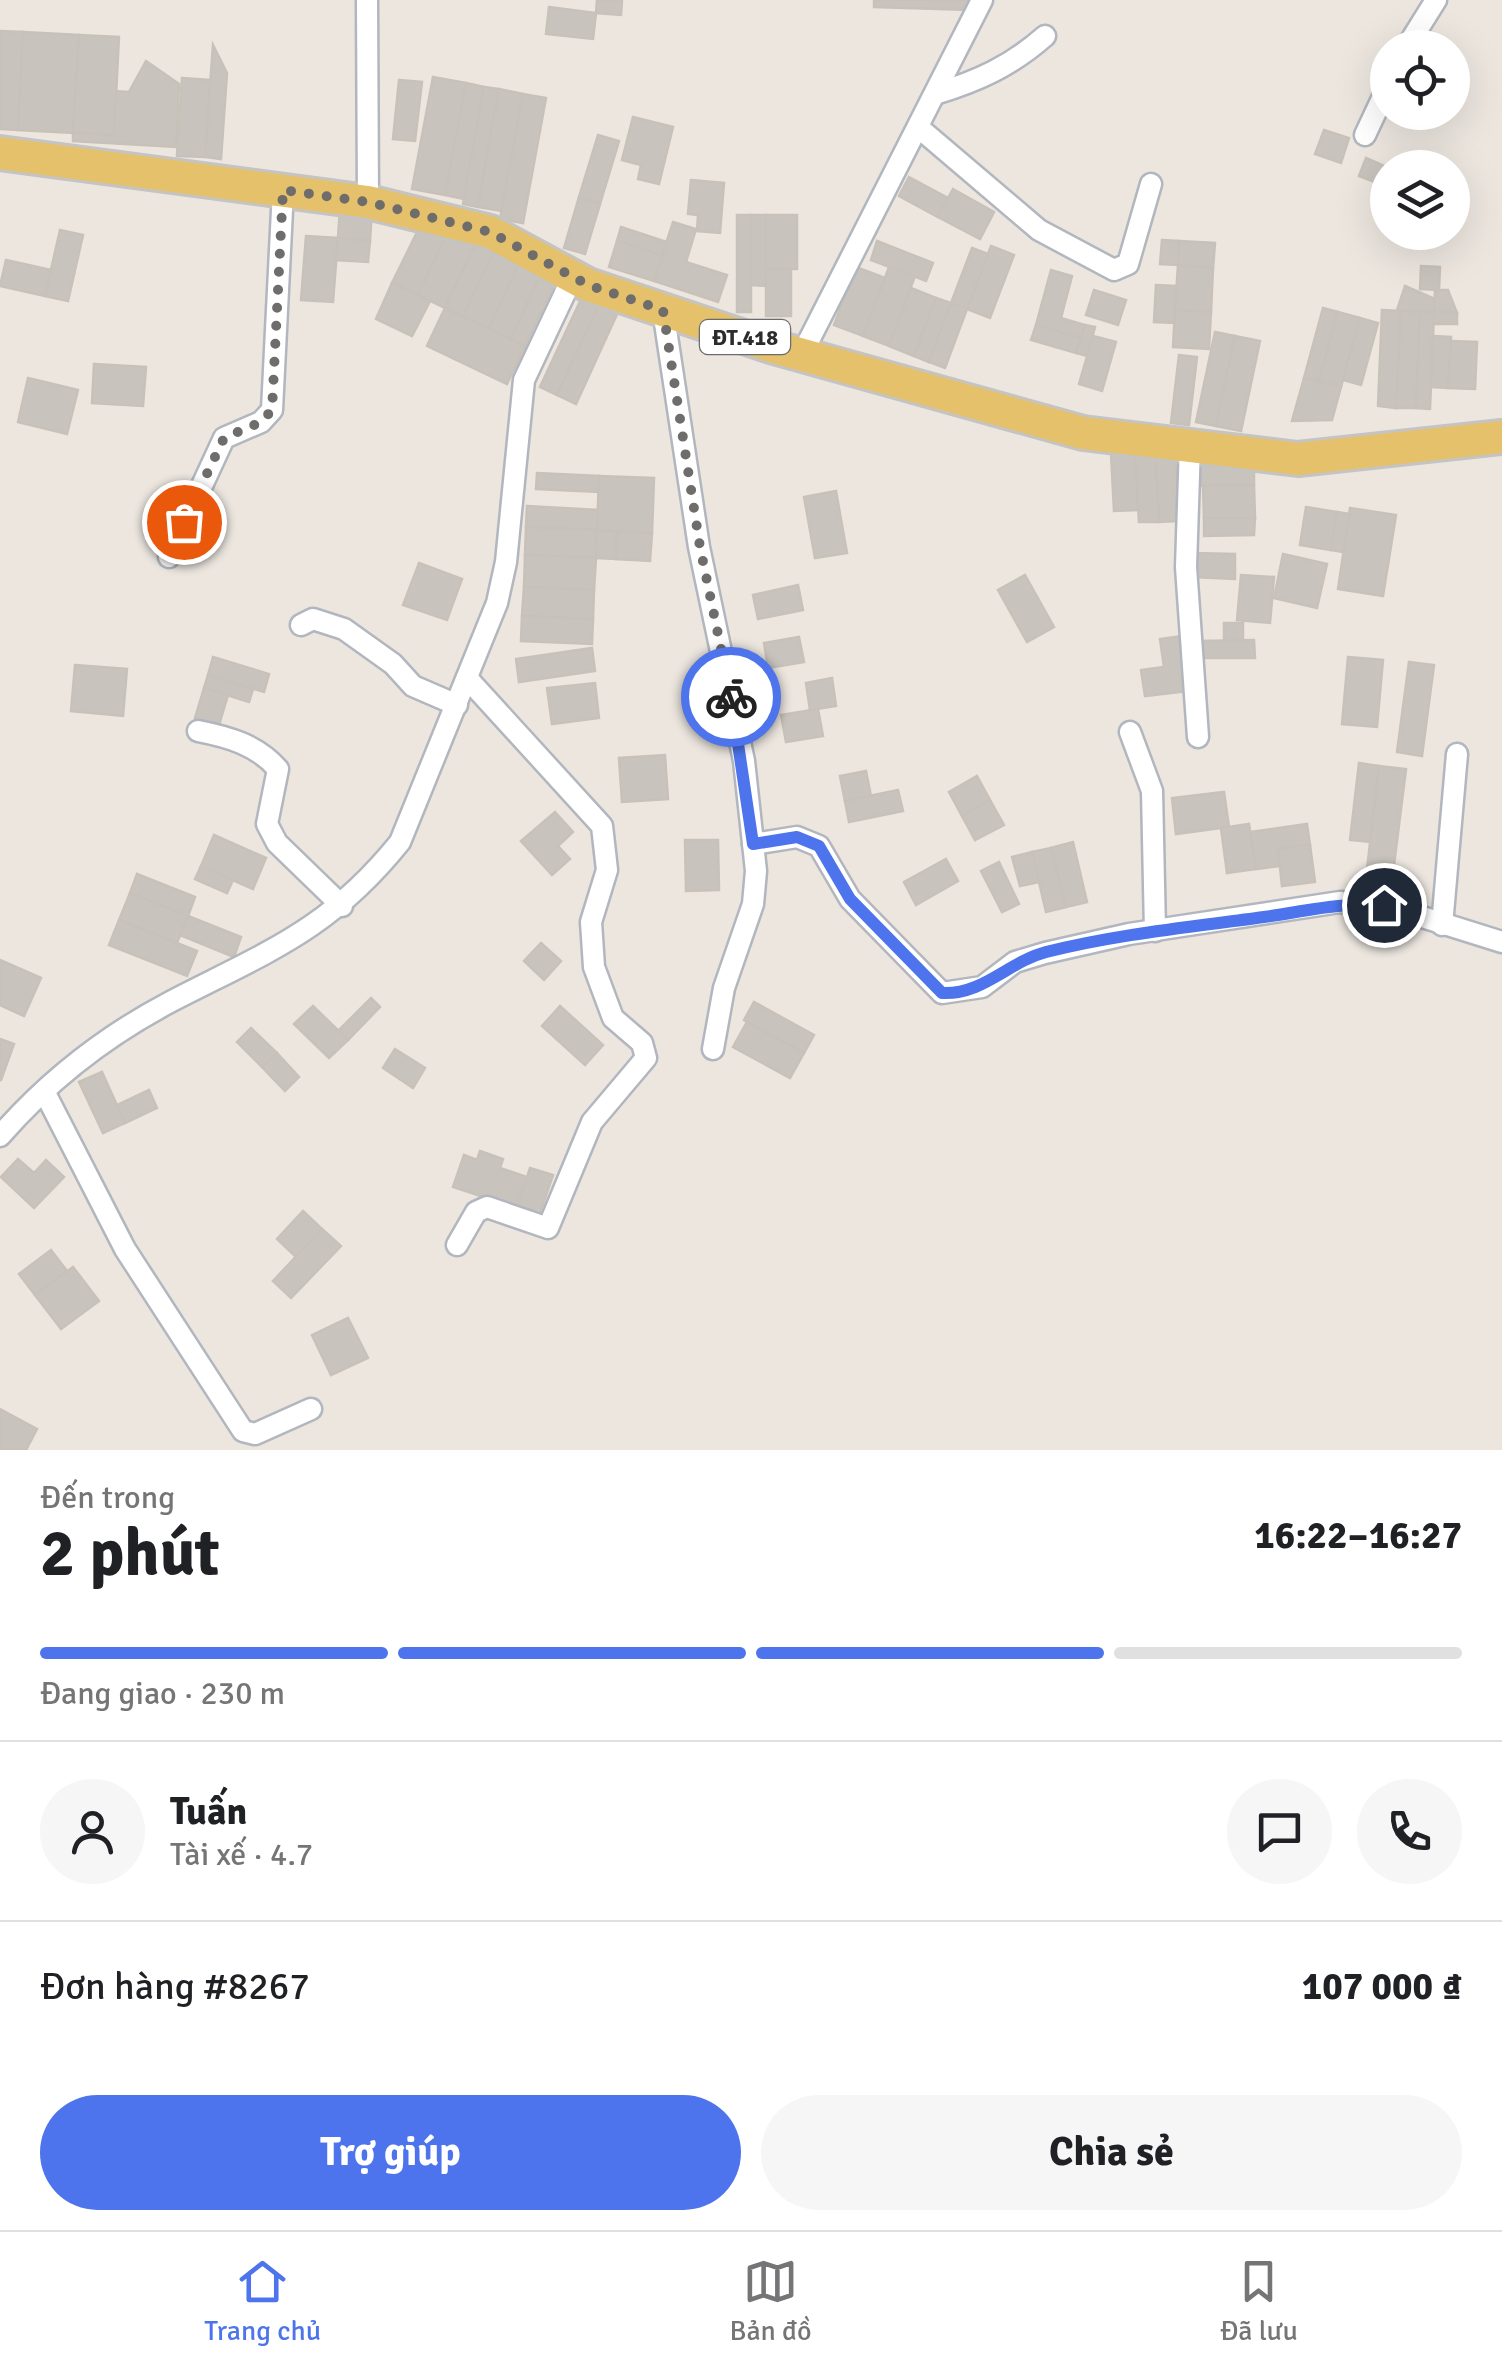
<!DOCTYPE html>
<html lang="vi">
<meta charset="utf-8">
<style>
:root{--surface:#fff;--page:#f6f6f6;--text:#202124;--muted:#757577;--line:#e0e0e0;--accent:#4d74ec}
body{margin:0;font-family:Signika,sans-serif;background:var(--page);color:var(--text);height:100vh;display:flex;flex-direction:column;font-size:38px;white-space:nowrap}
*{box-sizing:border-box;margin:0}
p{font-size:32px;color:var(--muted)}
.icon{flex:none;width:55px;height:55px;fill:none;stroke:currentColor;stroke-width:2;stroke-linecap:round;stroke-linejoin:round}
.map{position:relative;height:1450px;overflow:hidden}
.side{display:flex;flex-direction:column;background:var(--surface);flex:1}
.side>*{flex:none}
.fabs{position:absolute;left:1370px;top:30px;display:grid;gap:20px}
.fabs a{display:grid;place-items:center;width:100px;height:100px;border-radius:50%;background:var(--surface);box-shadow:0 10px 40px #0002;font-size:50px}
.pin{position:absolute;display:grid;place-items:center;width:85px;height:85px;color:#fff;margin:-42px;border:5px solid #fff;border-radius:50%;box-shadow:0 2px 10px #0007}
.courier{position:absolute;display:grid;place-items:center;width:100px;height:100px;margin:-50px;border:8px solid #4d74ec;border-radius:50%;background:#fff;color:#222;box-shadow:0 2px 12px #0007}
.summary em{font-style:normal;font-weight:700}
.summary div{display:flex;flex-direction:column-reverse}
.summary{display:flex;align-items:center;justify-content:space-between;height:170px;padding:0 40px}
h1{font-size:65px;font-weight:700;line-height:75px}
.bar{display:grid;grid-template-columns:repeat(4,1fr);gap:15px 10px;align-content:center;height:120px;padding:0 40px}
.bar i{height:12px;border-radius:8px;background:var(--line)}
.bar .current{background:var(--accent)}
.bar p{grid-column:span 4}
.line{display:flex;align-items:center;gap:25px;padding:0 40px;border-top:2px solid var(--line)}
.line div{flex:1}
.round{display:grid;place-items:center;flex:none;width:105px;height:105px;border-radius:52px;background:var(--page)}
.action{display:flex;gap:20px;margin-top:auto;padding:20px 40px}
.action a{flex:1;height:115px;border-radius:60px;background:var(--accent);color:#fff;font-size:40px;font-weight:700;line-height:115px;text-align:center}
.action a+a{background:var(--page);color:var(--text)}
.dock{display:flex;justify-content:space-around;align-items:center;height:140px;border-top:2px solid var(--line);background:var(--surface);font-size:28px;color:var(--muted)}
.dock a{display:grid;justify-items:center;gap:5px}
.dock .current{color:var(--accent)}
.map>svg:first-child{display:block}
.building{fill:#c8c4bd;stroke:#c8c1b9;stroke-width:2.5}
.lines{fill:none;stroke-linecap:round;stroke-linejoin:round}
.street-casing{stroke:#b2b6be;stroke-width:25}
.primary-casing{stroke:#c4c4c4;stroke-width:38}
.street{stroke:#fff;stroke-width:20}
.primary{stroke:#e6c16b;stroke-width:32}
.done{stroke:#6f6d6b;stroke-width:10;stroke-dasharray:0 18}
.route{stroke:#4d74ec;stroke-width:12}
.labels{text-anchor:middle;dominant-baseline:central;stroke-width:9;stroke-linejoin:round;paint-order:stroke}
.shield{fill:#fff;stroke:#6b6b6b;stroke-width:2.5}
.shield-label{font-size:22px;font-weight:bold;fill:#2c2c2c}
</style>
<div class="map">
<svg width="1502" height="1450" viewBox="0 0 1502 1450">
<rect width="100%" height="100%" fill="#ece6df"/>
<g class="building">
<path d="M 597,0 L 622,0 L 621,15 L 596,13 Z"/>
<path d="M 874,0 L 969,0 L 969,10 L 874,7 Z"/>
<path d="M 549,7 L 596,13 L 593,39 L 546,34 Z"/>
<path d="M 0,31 L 23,32 L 18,130 L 0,129 Z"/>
<path d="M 23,32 L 79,35 L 73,133 L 18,130 Z"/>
<path d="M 79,35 L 119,37 L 114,135 L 73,133 Z"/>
<path d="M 213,45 L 227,73 L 221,159 L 205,157 Z"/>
<path d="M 146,61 L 179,84 L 176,147 L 73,141 L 73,133 L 114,135 L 116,91 L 129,92 Z"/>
<path d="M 433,77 L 466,83 L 445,195 L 412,189 Z"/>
<path d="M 182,78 L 210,80 L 205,157 L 177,156 Z"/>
<path d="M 399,80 L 422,82 L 415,141 L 393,139 Z"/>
<path d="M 466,83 L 484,87 L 464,199 L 445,195 Z"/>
<path d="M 484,87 L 499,89 L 478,207 L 463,204 Z"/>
<path d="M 499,89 L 523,94 L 502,211 L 478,207 Z"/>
<path d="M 523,94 L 546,98 L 523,223 L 500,219 Z"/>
<path d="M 633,117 L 673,127 L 659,184 L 638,179 L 641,165 L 622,160 Z"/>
<path d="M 1324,130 L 1349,138 L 1341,163 L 1315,154 Z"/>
<path d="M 598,135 L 619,141 L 600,204 L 579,197 Z"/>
<path d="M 1366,158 L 1389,168 L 1388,187 L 1359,176 Z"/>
<path d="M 909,177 L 948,198 L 938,217 L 899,196 Z"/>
<path d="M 691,180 L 724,183 L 720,233 L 697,231 L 698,215 L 688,214 Z"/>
<path d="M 953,189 L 994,212 L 980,239 L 938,217 Z"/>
<path d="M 579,197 L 600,204 L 585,254 L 564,248 Z"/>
<path d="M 340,207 L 372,209 L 370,241 L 338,238 Z"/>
<rect x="737" y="215" width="14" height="97"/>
<path d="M 751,215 L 766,215 L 766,286 L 751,285 Z"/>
<rect x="766" y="215" width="31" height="54"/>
<path d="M 424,218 L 449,230 L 418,295 L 392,283 Z"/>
<path d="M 673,222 L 696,229 L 686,262 L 727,275 L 718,302 L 654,281 Z"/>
<path d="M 621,227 L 667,242 L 662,255 L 617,241 Z"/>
<path d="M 60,230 L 83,235 L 68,301 L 45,296 Z"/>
<path d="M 449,230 L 476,243 L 445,308 L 418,295 Z"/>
<path d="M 306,236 L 338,238 L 333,302 L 301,300 Z"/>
<path d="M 338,238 L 370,241 L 368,262 L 336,260 Z"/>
<path d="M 1162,240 L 1179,241 L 1178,265 L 1160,264 Z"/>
<path d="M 617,241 L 662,255 L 654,281 L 609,267 Z"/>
<path d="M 877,241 L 933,263 L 926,281 L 871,260 Z"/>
<path d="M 1179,241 L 1215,243 L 1213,268 L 1178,265 Z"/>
<path d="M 476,243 L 494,251 L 463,317 L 445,308 Z"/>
<path d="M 991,246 L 1014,255 L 990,318 L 967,309 Z"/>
<path d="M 972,248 L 988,254 L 967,309 L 951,303 Z"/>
<path d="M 494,251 L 519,263 L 489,329 L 463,317 Z"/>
<path d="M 6,260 L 51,270 L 45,296 L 0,286 Z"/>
<path d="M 519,263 L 541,274 L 511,339 L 489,329 Z"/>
<path d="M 1178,265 L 1213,268 L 1211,312 L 1175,310 Z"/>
<path d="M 1421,266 L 1440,267 L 1439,290 L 1420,289 Z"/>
<path d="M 856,267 L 885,278 L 863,336 L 834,325 Z"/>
<path d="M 889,267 L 915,276 L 889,346 L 863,336 Z"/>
<rect x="766" y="269" width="25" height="47"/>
<path d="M 1051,270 L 1072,276 L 1061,318 L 1085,325 L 1081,338 L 1036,325 Z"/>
<path d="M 541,274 L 556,280 L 525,346 L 511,339 Z"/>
<path d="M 392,283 L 430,301 L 412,336 L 376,319 Z"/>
<path d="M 1156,285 L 1176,286 L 1174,323 L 1154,322 Z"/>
<path d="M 1405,286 L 1435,299 L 1434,312 L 1397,310 Z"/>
<path d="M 911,288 L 936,298 L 914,356 L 889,346 Z"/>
<path d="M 1094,290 L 1126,300 L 1118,325 L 1086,315 Z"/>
<path d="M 1435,290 L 1448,290 L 1457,313 L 1434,312 Z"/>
<path d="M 583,295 L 600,303 L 557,395 L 540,387 Z"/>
<path d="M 936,298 L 951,303 L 929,362 L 914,356 Z"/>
<path d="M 600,303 L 618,312 L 576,404 L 557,395 Z"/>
<path d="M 951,303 L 967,309 L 945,368 L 929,362 Z"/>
<path d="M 445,308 L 525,346 L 507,384 L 427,346 Z"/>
<path d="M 1323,308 L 1338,312 L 1319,381 L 1304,378 Z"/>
<path d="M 1175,310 L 1211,312 L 1209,349 L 1173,347 Z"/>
<path d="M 1382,310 L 1401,311 L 1396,408 L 1378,406 Z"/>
<path d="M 1401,311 L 1420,312 L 1416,408 L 1396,408 Z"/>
<path d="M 1338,312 L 1360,318 L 1341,387 L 1319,381 Z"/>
<path d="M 1420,312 L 1434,312 L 1430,409 L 1416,408 Z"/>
<path d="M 1434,312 L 1457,313 L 1457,324 L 1433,324 Z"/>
<path d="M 1360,318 L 1378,323 L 1361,385 L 1343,380 Z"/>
<path d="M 1036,325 L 1081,338 L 1076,353 L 1031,340 Z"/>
<path d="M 1085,325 L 1095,327 L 1087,356 L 1076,353 Z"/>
<path d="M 1215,332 L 1235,336 L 1216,426 L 1196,422 Z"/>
<path d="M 1093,336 L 1116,342 L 1102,391 L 1079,384 Z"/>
<path d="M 1235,336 L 1260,341 L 1241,431 L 1216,426 Z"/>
<path d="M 1433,336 L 1451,337 L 1448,388 L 1431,387 Z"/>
<path d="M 1451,341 L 1477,342 L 1475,389 L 1448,388 Z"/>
<path d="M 1179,355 L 1197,357 L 1189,425 L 1171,423 Z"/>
<path d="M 94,364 L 146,367 L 143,406 L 92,403 Z"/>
<path d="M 28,378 L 78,390 L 67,434 L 18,422 Z"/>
<path d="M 1304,378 L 1341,387 L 1332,420 L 1292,421 Z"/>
<path d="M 1175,450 L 1179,521 L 1159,522 L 1155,451 Z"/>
<path d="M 1155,451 L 1159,522 L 1139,522 L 1135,452 Z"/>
<path d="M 1135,452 L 1138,510 L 1114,511 L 1111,453 Z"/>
<path d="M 1254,459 L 1254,485 L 1194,486 L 1194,460 Z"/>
<path d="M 537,473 L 599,476 L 599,492 L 536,489 Z"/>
<path d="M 599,476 L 654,478 L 652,533 L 597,530 Z"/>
<path d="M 1254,485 L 1255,518 L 1204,518 L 1203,486 Z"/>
<path d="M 836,491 L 847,553 L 815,558 L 804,497 Z"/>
<path d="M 527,506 L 598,510 L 597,530 L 526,527 Z"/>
<path d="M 1306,507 L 1337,512 L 1331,550 L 1300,545 Z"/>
<path d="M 1350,508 L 1396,515 L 1383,596 L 1338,589 Z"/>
<path d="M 1337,512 L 1350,514 L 1343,552 L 1331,550 Z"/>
<path d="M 1204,518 L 1255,518 L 1254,535 L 1204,536 Z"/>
<path d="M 526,527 L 597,530 L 596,558 L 525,555 Z"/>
<path d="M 597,530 L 617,532 L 616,559 L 596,558 Z"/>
<path d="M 617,532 L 652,533 L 650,561 L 616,559 Z"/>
<path d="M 1193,553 L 1235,554 L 1235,579 L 1192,577 Z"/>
<path d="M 1283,554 L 1327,564 L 1317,608 L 1274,598 Z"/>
<path d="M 525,555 L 596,558 L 594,590 L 524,587 Z"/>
<path d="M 419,563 L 462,579 L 447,620 L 403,605 Z"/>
<path d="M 1025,575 L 1054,627 L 1027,642 L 998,590 Z"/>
<path d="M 1241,575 L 1274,577 L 1270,623 L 1237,620 Z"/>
<path d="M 798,585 L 803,610 L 758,619 L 753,595 Z"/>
<path d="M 524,587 L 594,590 L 593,619 L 522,616 Z"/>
<path d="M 522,616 L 593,619 L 592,644 L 521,641 Z"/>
<rect x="1224" y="623" width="19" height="17"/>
<path d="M 1183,636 L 1189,691 L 1145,696 L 1141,670 L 1164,667 L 1160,639 Z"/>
<path d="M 799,637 L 804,662 L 768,668 L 764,643 Z"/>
<path d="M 1254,640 L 1255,658 L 1202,658 L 1201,641 Z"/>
<path d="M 592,648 L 595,671 L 519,682 L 516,659 Z"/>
<path d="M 213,657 L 269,674 L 264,692 L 208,675 Z"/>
<path d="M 1348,657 L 1383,660 L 1377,727 L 1342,724 Z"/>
<path d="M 1409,662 L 1434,665 L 1422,756 L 1397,752 Z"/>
<path d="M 75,665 L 127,669 L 123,716 L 71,711 Z"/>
<path d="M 208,675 L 253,689 L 249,702 L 204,688 Z"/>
<path d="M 832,678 L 836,706 L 810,710 L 806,683 Z"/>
<path d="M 595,683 L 599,718 L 552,724 L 547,688 Z"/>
<path d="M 204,688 L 228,695 L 219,725 L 195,718 Z"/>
<path d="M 818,709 L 823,736 L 786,742 L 781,715 Z"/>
<path d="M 665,755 L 668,799 L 622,802 L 619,758 Z"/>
<path d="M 1359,763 L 1379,766 L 1370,842 L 1350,840 Z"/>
<path d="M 1379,766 L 1406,769 L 1392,881 L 1366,878 Z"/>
<path d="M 866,771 L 871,796 L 845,801 L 840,776 Z"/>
<path d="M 977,776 L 990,800 L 962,816 L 949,792 Z"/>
<path d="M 898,790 L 903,811 L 849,822 L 845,801 Z"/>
<path d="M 1224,792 L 1229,827 L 1176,834 L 1172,798 Z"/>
<path d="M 990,800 L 1004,825 L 975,840 L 962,816 Z"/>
<path d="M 555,812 L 573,832 L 558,846 L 570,859 L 552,875 L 521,841 Z"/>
<path d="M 1249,824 L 1256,869 L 1227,873 L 1221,828 Z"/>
<path d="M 1307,824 L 1310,845 L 1278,849 L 1280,866 L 1256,869 L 1250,832 Z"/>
<path d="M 214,835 L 266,858 L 253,889 L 201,866 Z"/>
<path d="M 685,840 L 718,840 L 719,890 L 686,891 Z"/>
<path d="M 1073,842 L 1087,902 L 1066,907 L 1051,848 Z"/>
<path d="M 1310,845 L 1315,882 L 1282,886 L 1278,849 Z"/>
<path d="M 1051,848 L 1066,907 L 1046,912 L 1032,852 Z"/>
<path d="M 1032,852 L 1039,882 L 1020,886 L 1012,857 Z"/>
<path d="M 946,859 L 958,881 L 916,905 L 904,882 Z"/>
<path d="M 999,862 L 1019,904 L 1002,912 L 981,871 Z"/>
<path d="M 201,866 L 233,880 L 227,893 L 195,879 Z"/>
<path d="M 137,874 L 195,897 L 188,916 L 130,893 Z"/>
<path d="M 130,893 L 188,916 L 177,943 L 119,920 Z"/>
<path d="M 188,916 L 241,937 L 234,957 L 180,935 Z"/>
<path d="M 119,920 L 197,951 L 187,976 L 109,945 Z"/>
<path d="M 541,943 L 561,961 L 544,980 L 524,961 Z"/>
<path d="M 0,960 L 41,978 L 24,1016 L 0,1005 Z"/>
<path d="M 371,998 L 380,1007 L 348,1040 L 338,1031 Z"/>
<path d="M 754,1002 L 814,1035 L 804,1053 L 744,1020 Z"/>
<path d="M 313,1006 L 348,1040 L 329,1058 L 294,1024 Z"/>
<path d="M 560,1006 L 603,1045 L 585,1065 L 542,1026 Z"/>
<path d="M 747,1022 L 804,1053 L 790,1078 L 733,1047 Z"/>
<path d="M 251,1028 L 277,1053 L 262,1067 L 237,1042 Z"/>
<path d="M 0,1039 L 14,1044 L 1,1080 L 0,1080 Z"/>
<path d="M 395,1049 L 425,1068 L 413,1088 L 383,1068 Z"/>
<path d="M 277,1053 L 299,1077 L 285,1091 L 262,1067 Z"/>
<path d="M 102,1072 L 125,1123 L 103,1133 L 79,1082 Z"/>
<path d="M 149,1090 L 157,1108 L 125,1123 L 117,1105 Z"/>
<path d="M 480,1151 L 503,1159 L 500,1168 L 527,1177 L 517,1208 L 453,1187 L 464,1155 L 477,1160 Z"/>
<path d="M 18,1159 L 34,1173 L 46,1160 L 64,1177 L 34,1208 L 1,1177 Z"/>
<path d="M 530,1168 L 553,1175 L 539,1216 L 517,1208 Z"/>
<path d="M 303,1211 L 322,1229 L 296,1257 L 277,1239 Z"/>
<path d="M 322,1229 L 341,1246 L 291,1298 L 273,1281 Z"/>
<path d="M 51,1250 L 67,1271 L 35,1295 L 19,1274 Z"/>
<path d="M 73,1267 L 99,1301 L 61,1329 L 35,1295 Z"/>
<path d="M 348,1318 L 368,1358 L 331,1375 L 312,1335 Z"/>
<path d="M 0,1409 L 37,1429 L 26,1450 L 0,1450 Z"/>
</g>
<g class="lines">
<defs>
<g id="street">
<path d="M 367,0 L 368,202"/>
<path d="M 1406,48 L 1436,0"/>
<path d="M 935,94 C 978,81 1011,66 1045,36"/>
<path d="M 918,127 L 1039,230 L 1114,270 L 1128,264 L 1151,184"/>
<path d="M 1365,135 L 1388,86"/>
<path d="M 663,310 L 699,547 L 744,761 L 756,871 L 753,904 L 724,988 L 713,1049"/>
<path d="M 802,354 L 982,0"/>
<path d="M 1190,444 L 1186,567 L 1198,737"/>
<path d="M 169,557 L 224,438 L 261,422 L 272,410 L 283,190"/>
<path d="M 301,625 L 313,619 L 344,629 L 393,664 L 413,686 L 457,705"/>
<path d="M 198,731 C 229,737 257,745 278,769 L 267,824 L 277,843 L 342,906"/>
<path d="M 1130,732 L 1152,791 L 1155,931"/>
<path d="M 753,844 L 797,837 L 819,846 L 850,899 L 942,993 L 982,987 L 1015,962 L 1045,953 L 1129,934 L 1340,902 L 1384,905 L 1502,942"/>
<path d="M 1442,925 L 1457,754"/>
<path d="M 45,1093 L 125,1249 L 243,1431 L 255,1434 L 311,1409"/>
<path d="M 0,1136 C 48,1081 107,1035 172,1001 C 269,951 329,930 400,842 L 497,603 L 506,562 L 524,380 L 573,276"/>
<path d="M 457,1245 L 476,1212 L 487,1207 L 548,1228 L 592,1122 L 646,1058 L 642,1043 L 613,1018 L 594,967 L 591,922 L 607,870 L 602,826 L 467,678"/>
</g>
<path id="primary" d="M 0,153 L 368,202 L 490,232 L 588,285 L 774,347 L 1083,433 L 1298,459 L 1502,437"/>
</defs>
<use href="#street" class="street-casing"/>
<use href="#primary" class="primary-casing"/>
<use href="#street" class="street"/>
<use href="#primary" class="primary"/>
</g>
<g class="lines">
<path class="done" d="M 184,522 L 224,438 L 261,422 L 272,410 L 283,190 L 368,202 L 490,232 L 588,285 L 663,310 L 700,547 L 731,697"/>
<path class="route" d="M 731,697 L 753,844 L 797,837 L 819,846 L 850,899 L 942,993 C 983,995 1008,962 1046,952 C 1117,934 1191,927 1264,917 C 1306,911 1342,902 1384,905"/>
</g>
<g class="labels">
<rect class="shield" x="700" y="320" width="90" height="34" rx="8"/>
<g class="shield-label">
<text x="745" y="337">ĐT.418</text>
</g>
</g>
</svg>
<div class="fabs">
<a><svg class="icon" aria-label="locate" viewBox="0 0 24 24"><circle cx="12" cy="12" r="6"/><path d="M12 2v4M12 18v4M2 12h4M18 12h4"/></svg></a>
<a><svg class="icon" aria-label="layers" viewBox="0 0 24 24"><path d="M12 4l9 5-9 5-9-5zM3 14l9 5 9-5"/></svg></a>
</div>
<div class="pin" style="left:184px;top:522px;background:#ea580c"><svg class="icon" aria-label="bag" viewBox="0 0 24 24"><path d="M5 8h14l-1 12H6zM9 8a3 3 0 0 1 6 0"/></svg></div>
<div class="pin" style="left:1384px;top:905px;background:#1f2937"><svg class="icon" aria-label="home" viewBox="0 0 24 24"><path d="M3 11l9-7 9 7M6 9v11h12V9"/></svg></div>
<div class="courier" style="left:731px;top:697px"><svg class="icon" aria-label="bike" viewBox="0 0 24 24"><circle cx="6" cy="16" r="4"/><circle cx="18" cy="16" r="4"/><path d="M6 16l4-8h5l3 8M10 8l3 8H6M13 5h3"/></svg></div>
</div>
<section class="side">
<div class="summary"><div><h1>2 phút</h1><p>Đến trong</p></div><em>16:22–16:27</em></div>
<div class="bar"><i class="current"></i><i class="current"></i><i class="current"></i><i></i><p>Đang giao · 230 m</p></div>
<div class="line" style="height:180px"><a class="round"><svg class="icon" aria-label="person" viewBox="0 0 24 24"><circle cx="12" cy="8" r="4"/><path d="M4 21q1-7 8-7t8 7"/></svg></a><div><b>Tuấn</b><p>Tài xế · 4.7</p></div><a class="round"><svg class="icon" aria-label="chat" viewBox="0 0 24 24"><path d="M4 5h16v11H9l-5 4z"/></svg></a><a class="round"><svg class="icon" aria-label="phone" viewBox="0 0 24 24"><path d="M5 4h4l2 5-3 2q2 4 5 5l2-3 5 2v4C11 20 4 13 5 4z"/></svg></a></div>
<div class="line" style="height:130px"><div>Đơn hàng #8267</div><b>107 000 ₫</b></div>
<div class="action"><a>Trợ giúp</a><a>Chia sẻ</a></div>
</section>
<nav class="dock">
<a class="current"><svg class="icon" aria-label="home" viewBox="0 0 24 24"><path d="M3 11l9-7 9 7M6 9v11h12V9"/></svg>Trang chủ</a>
<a><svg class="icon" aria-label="map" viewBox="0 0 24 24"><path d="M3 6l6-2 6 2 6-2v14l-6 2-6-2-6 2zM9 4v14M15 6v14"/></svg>Bản đồ</a>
<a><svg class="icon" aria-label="saved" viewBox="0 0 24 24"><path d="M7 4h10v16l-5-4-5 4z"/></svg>Đã lưu</a>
</nav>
